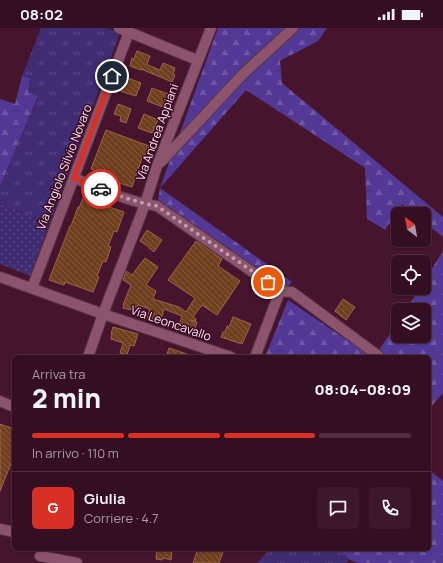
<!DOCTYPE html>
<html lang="it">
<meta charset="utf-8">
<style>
:root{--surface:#340f22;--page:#3c182a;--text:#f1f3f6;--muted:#a99ca5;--line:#4e2f40;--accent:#d93025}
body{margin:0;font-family:Manrope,sans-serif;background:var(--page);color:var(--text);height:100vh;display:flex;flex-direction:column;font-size:15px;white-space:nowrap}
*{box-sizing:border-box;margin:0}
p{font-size:13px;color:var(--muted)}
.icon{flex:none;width:22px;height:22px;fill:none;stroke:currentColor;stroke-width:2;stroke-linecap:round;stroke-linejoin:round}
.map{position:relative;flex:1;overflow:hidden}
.drawer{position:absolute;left:12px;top:327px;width:419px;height:196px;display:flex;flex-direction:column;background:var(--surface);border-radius:6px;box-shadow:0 1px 3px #0004,0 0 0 1px var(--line)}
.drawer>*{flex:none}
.needle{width:26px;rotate:329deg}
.fabs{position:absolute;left:391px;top:179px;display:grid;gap:8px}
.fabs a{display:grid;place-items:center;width:40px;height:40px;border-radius:6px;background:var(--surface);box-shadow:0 1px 3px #0004,0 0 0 1px var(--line);font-size:20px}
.pin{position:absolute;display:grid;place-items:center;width:34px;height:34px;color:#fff;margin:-17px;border:2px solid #fff;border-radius:50%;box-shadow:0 1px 4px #0007}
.courier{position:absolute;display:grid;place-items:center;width:40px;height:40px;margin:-20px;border:3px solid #d93025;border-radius:50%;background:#fff;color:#222;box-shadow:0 1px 5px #0007}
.summary em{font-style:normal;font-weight:800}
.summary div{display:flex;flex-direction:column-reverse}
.summary{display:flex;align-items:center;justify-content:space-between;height:68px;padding:0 20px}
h1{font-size:26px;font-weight:800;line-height:30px}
.bar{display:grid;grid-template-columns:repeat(4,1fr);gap:6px 4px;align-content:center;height:48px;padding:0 20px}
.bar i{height:5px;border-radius:3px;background:var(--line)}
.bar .selected{background:var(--accent)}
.bar p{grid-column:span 4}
.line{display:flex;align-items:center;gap:10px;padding:0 20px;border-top:1px solid var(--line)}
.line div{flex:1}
.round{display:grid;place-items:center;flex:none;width:42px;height:42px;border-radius:6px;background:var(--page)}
.status{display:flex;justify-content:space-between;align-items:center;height:28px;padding:0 20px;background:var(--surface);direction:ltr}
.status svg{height:11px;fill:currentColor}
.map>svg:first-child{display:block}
.grass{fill:url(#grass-tufts)}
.forest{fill:url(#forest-firs)}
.park{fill:url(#park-dots)}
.building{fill:url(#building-back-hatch);stroke:#9b6746}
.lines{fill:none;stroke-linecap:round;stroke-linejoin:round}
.street-casing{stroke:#583345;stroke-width:12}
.street{stroke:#8c536c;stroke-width:10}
.done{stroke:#bd9eac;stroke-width:4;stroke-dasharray:0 7.2}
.route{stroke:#d93025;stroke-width:5}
.labels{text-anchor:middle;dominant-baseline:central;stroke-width:3;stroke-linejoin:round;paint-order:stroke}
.street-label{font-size:12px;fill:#fde9f0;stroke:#3a0923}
</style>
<div class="status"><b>08:02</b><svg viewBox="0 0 49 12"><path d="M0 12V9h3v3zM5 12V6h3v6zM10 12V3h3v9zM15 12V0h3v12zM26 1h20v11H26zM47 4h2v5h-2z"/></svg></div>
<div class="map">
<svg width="443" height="535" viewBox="0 0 443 535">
<defs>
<pattern id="grass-tufts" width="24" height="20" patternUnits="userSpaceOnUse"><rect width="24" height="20" fill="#402c72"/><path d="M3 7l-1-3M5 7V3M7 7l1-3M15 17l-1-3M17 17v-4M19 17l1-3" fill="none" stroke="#5c4b86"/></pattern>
<pattern id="forest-firs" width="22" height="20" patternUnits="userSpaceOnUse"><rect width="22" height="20" fill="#533995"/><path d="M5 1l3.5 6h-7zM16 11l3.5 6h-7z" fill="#6d56a4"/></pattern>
<pattern id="park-dots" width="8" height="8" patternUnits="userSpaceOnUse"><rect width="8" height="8" fill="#402c72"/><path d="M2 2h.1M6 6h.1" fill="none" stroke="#5c4b86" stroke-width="1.8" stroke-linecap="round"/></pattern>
<pattern id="building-back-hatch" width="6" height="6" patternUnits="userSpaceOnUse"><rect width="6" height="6" fill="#6f3f1e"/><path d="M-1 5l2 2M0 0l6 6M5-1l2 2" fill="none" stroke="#845b3f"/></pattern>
</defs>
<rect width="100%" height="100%" fill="#46142d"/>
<g class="grass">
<path d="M 41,0 L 107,0 L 120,5 L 50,194 L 0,176 L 0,158 L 38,69 L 28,65 L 30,50 L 22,48 Z"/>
<path d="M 270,521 L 339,521 L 349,531 L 346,535 L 257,535 Z"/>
</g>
<g class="forest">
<path d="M 218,0 L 327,0 L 318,13 L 280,33 L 282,55 L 443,189 L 443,209 L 424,194 L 424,186 L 414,186 L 402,176 L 385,202 L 367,191 L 365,140 L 246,62 L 160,160 L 292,254 L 287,259 L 283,258 L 158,172 L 160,160 Z"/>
<path d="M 22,48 L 30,50 L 28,65 L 38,68 L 0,158 L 0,71 L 15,76 Z"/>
<path d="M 443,223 L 443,365 L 429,381 L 429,329 L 374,329 L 398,294 L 398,308 L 424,308 L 424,282 L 406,282 L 420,260 L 424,260 L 424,253 Z"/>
<path d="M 288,272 L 372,329 L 265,329 Z"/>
<path d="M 429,442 L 443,453 L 443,535 L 357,535 L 349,531 L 339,521 L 429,521 Z"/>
</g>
<path class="park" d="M 0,176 L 50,194 L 30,248 L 0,236 Z"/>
<g class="building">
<path d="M 137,23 L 150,28 L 147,36 L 148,37 L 160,42 L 163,35 L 175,40 L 173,46 L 175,47 L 172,54 L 141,41 L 141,42 L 130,38 L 132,30 L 134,31 Z"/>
<path d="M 125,49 L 141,55 L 136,68 L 120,63 Z"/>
<path d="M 152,60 L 168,66 L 163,79 L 147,73 Z"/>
<path d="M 118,76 L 131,81 L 126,95 L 120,93 L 121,88 L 114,86 Z"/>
<path d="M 144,86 L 158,92 L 152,105 L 138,100 Z"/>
<path d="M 106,102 L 149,118 L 144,131 L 142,130 L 132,159 L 116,154 L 117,151 L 91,141 Z"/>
<path d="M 83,170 L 124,184 L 117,204 L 114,203 L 108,218 L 111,219 L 106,234 L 103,233 L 97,248 L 99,249 L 93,264 L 65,254 L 64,257 L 49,252 L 70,198 L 71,198 L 78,179 L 79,180 Z"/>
<path d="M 147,202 L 162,212 L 154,224 L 149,220 L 149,219 L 140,213 Z"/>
<path d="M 196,213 L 222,231 L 218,238 L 240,253 L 217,287 L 202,277 L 193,289 L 196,291 L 195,293 L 191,292 L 197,294 L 193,307 L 177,302 L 182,288 L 164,281 L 160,295 L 147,291 L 150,281 L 138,277 L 136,283 L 123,280 L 124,277 L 123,277 L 131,257 L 123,252 L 126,243 L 132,247 L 145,230 L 158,239 L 146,257 L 156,263 L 153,271 L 179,279 L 186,284 L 195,270 L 168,252 Z"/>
<path d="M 343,271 L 355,279 L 346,292 L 335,283 Z"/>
<path d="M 233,289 L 251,296 L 242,316 L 221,309 L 223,304 L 225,304 L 227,298 L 229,299 Z"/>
<path d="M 113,299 L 138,306 L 134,318 L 130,317 L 127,327 L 120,325 L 123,315 L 111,311 L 112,306 L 111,306 Z"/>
<path d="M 169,320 L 192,328 L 191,329 L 166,329 Z"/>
<path d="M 0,396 L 14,401 L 14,428 L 0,463 Z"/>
<path d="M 157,521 L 172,521 L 171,532 L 163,530 L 162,532 L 156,531 Z"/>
<path d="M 198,521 L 224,521 L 219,535 L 193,535 Z"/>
</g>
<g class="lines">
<defs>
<g id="street">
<path d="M 119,0 L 197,32"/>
<path d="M 161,134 L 243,46 L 293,0"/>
<path d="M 74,150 C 101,161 129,174 157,178 L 280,263 L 292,264 L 380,329"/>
<path d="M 0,249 L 103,286 L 231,329"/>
<path d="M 32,260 L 129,4"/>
<path d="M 88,329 L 103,286 L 145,176 L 157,138 L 211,0"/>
<path d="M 255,329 L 280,263"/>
<path d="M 0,373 L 14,379"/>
<path d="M 0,501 L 14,504"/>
<path d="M 40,528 L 77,535"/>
</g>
</defs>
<use href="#street" class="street-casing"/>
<use href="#street" class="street"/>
</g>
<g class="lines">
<path class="done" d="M 101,161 C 120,168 138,175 157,178 L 268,254"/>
<path class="route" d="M 101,161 L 74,150 L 112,48"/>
</g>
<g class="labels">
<g class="street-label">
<text transform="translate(157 104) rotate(-70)">Via Andrea Appiani</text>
<text transform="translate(64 139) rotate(-69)">Via Angiolo Silvio Novaro</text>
<text transform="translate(171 295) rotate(19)">Via Leoncavallo</text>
</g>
</g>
</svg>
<div class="fabs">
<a><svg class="needle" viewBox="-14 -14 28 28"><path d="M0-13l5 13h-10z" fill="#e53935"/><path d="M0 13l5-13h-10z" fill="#a99ca5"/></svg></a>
<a><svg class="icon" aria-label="locate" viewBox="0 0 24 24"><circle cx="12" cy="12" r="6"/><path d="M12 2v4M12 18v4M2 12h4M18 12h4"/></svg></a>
<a><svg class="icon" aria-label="layers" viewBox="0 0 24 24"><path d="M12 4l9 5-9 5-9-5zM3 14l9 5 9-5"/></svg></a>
</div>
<div class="pin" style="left:268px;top:254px;background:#ea580c"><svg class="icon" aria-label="bag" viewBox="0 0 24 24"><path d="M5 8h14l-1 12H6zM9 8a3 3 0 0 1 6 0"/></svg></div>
<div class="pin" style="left:112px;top:48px;background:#1f2937"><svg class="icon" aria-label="home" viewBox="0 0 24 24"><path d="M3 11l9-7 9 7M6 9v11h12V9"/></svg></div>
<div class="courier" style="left:101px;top:161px"><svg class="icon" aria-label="car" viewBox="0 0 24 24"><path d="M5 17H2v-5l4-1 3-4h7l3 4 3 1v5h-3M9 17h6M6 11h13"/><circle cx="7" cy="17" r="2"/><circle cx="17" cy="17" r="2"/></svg></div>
<section class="drawer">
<div class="summary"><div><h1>2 min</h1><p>Arriva tra</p></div><em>08:04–08:09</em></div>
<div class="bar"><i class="selected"></i><i class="selected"></i><i class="selected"></i><i></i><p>In arrivo · 110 m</p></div>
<div class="line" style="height:72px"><b class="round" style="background:var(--accent);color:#fff">G</b><div><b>Giulia</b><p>Corriere · 4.7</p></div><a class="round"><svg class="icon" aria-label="chat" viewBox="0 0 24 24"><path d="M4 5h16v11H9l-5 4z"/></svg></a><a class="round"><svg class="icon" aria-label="phone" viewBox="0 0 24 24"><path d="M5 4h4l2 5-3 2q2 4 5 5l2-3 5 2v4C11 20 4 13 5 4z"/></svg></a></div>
</section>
</div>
